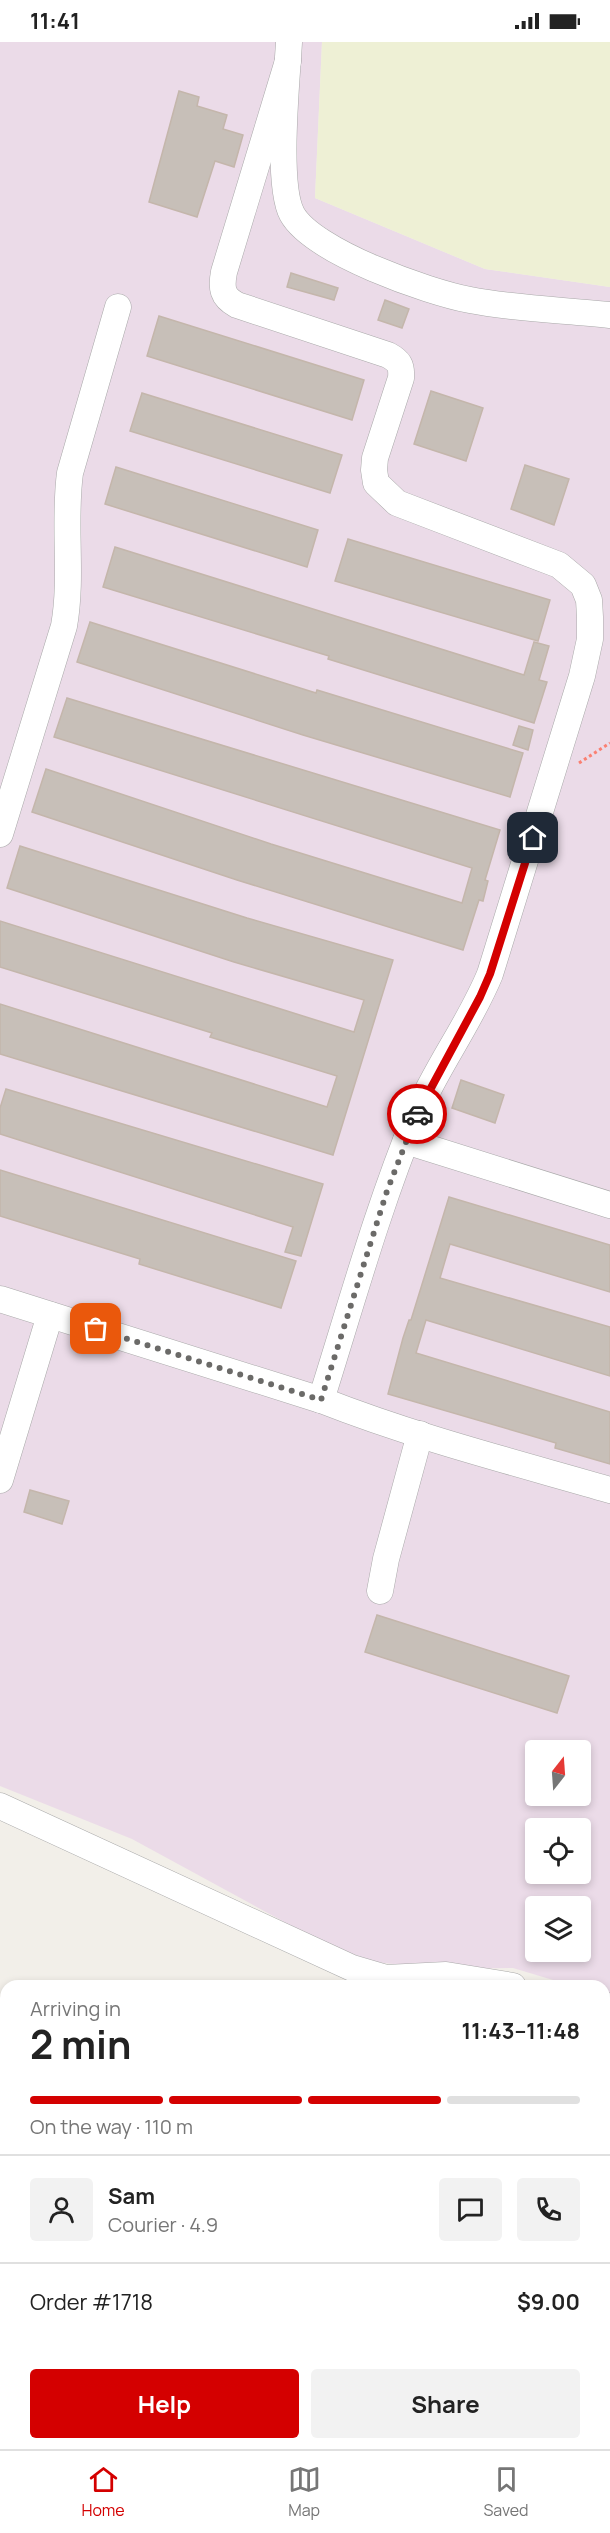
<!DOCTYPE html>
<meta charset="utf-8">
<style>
:root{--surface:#fff;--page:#f2f2f2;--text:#222;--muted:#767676;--line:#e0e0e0;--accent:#d40000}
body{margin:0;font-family:Manrope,sans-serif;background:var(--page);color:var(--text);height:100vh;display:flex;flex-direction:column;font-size:22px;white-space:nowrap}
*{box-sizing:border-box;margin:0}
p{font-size:20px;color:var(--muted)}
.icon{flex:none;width:33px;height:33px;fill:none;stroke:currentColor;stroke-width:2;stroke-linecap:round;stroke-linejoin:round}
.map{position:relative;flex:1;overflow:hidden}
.drawer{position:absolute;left:0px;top:1938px;width:610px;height:470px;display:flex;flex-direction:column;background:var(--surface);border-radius:18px 18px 0 0;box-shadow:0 3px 9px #0003}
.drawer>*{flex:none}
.needle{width:39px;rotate:17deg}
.buttons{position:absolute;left:525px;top:1698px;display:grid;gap:12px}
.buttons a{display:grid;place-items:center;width:66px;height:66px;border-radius:6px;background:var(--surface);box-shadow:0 3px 9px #0003;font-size:30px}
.pin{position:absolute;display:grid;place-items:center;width:51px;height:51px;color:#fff;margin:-26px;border-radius:12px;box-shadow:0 3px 9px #0006}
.courier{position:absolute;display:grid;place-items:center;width:60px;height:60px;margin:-30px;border:4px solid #d40000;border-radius:50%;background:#fff;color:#222;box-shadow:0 2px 8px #0007}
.head em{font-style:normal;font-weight:700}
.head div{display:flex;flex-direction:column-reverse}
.head{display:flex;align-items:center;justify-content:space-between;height:102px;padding:0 30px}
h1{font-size:39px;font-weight:700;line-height:45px}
.bar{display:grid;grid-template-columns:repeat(4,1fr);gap:9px 6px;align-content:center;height:72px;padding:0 30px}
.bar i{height:8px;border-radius:4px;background:var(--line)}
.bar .active{background:var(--accent)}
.bar p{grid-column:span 4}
.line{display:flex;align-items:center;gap:15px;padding:0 30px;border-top:2px solid var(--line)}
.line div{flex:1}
.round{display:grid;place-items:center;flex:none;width:63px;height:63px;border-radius:6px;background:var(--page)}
.action{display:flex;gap:12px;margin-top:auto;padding:12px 30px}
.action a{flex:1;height:69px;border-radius:6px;background:var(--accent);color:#fff;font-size:24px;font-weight:700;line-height:69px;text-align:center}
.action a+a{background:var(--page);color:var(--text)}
.status{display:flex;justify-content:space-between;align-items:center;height:42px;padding:0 30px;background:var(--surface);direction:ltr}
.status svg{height:16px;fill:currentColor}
.dock{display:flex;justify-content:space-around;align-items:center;height:84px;border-top:2px solid var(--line);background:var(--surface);font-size:16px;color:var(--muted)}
.dock a{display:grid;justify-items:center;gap:3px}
.dock .active{color:var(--accent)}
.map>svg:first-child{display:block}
.industrial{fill:#ebdbe8;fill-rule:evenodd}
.farmland{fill:#eef0d5}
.building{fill:#c7bfb8;stroke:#c4b6ab;stroke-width:1.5}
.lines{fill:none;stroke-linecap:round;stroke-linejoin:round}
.minor-casing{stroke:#a9a9a9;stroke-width:27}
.path{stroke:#fa8072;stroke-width:3;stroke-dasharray:3 3;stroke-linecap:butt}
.minor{stroke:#fff;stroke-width:26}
.done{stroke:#6b6a68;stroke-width:6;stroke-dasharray:0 10.8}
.route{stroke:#d40000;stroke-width:8}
</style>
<div class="status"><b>11:41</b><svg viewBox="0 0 49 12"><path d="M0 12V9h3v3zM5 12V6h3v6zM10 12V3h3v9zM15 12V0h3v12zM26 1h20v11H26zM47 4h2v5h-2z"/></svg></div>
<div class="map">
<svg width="610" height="2407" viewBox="0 0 610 2407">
<rect width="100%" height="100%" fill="#f2efe9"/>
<path class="industrial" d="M 0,0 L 322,0 L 315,156 L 485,227 L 610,245 L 610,1955 L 605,1953 L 604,1944 L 573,1944 L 513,1926 L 443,1927 L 374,1920 L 321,1900 L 132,1797 L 0,1744 ZM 536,1708 L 580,1708 L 580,1754 L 536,1754 ZM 536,1786 L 580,1786 L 580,1832 L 536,1832 ZM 536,1864 L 580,1864 L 580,1910 L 536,1910 Z"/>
<path class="farmland" d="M 322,0 L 610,0 L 610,245 L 485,227 L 315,156 Z"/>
<g class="building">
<path d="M 179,49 L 199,55 L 197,64 L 227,73 L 223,87 L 243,93 L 234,125 L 215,119 L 197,175 L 149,160 Z"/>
<path d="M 291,231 L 338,246 L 334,258 L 287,245 Z"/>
<path d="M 385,258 L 409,267 L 402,286 L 378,278 Z"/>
<path d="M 159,274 L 364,338 L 352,378 L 147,314 Z"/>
<path d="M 431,349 L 483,366 L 466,419 L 414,402 Z"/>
<path d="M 142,351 L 342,413 L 330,451 L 130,389 Z"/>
<path d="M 525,423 L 569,437 L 554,483 L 511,467 Z"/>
<path d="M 116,425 L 318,488 L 307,525 L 105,462 Z"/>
<path d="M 348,497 L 550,558 L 538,599 L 335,539 Z"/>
<path d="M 115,505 L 524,633 L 534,600 L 549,604 L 539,638 L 547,640 L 534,681 L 328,617 L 329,614 L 103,545 Z"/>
<path d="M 90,580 L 316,651 L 317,648 L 523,711 L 510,755 L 303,693 L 77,620 Z"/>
<path d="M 67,656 L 500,788 L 485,838 L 488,839 L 483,859 L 479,858 L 463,908 L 237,838 L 32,770 L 46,727 L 271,802 L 462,861 L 472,826 L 54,695 Z"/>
<path d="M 519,684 L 533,688 L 528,708 L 513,703 Z"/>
<path d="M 20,804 L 247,876 L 393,918 L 333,1113 L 0,1012 L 0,962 L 327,1065 L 337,1034 L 210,995 L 212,991 L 0,925 L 0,879 L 354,990 L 364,958 L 234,920 L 7,846 Z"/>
<path d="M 461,1038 L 504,1053 L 495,1081 L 452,1066 Z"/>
<path d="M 6,1047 L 323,1142 L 301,1214 L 285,1210 L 293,1185 L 0,1092 L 0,1066 Z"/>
<path d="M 0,1128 L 296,1219 L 281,1266 L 139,1222 L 140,1217 L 0,1174 Z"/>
<path d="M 449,1155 L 610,1203 L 610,1250 L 450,1202 L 440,1236 L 610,1285 L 610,1334 L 426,1278 L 416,1311 L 610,1370 L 610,1422 L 555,1406 L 556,1401 L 388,1352 L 403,1296 L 409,1278 L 411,1278 Z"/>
<path d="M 30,1448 L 69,1459 L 62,1482 L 24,1470 Z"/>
<path d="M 377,1573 L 569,1634 L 557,1671 L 365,1610 Z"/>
</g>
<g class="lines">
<defs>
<g id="minor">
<path d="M 289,0 C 287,37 276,142 292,172 C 313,210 428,250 470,258 C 515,267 564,268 610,273"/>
<path d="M 288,19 L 224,230 C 221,246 222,255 237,263 L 388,313 C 399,319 402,323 401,336 L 375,416 L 374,428 L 376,441 L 397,461 L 559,523 L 583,543 L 589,558 L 590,575 L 590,597 L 582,634 L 490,932 C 470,981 437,1024 416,1073 C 378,1165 351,1263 321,1358"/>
<path d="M 0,792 L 64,584 C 73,533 63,482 70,431 L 118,265"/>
<path d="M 406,1099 L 610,1163"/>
<path d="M 0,1257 L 321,1358 C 415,1395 513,1420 610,1448"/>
<path d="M 0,1438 L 50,1273"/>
<path d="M 380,1549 L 386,1517 L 420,1392"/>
<path d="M 0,1764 L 352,1926 L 386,1936 L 446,1933 L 513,1944"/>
<path d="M 604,1963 L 610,1965"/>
</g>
</defs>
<use href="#minor" class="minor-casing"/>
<path class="path" d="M 579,721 L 610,701"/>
<use href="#minor" class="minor"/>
</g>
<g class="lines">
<path class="done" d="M 96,1287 L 321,1358 L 387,1149 L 417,1072"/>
<path class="route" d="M 417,1072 L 480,955 L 490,932 L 533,796"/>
</g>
</svg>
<div class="buttons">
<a><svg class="needle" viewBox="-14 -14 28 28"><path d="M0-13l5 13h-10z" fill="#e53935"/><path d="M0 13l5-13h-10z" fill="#767676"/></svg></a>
<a><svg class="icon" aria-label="locate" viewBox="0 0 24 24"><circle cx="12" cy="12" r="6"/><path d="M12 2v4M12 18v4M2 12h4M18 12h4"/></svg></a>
<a><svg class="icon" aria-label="layers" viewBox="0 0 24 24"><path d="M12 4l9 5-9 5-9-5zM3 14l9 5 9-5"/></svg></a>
</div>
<div class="pin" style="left:96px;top:1287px;background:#ea580c"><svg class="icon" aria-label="bag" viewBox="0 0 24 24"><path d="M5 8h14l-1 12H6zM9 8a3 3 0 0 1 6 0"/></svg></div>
<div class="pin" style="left:533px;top:796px;background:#1f2937"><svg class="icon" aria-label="home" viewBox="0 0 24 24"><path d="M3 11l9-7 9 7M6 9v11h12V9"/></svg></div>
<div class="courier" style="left:417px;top:1072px"><svg class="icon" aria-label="car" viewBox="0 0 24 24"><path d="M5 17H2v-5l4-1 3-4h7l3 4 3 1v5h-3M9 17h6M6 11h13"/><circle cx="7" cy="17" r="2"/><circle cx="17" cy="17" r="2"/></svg></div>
<section class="drawer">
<div class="head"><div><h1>2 min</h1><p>Arriving in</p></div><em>11:43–11:48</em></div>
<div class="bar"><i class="active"></i><i class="active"></i><i class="active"></i><i></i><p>On the way · 110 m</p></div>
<div class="line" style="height:108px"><a class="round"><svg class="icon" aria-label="person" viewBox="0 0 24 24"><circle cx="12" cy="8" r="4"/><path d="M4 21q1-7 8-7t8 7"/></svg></a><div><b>Sam</b><p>Courier · 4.9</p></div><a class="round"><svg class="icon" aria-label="chat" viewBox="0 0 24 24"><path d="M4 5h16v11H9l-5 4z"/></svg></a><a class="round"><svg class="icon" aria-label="phone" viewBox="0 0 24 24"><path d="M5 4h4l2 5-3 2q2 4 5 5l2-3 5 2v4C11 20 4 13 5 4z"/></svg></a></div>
<div class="line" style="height:78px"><div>Order #1718</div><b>$9.00</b></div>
<div class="action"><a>Help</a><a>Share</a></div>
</section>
</div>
<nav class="dock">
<a class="active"><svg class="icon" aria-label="home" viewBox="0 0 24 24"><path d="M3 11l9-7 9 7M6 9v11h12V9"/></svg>Home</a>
<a><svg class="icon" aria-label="map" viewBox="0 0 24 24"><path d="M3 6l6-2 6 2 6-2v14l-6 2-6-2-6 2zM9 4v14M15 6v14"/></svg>Map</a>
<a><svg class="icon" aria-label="saved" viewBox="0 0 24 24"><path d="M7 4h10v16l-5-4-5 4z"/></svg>Saved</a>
</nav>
